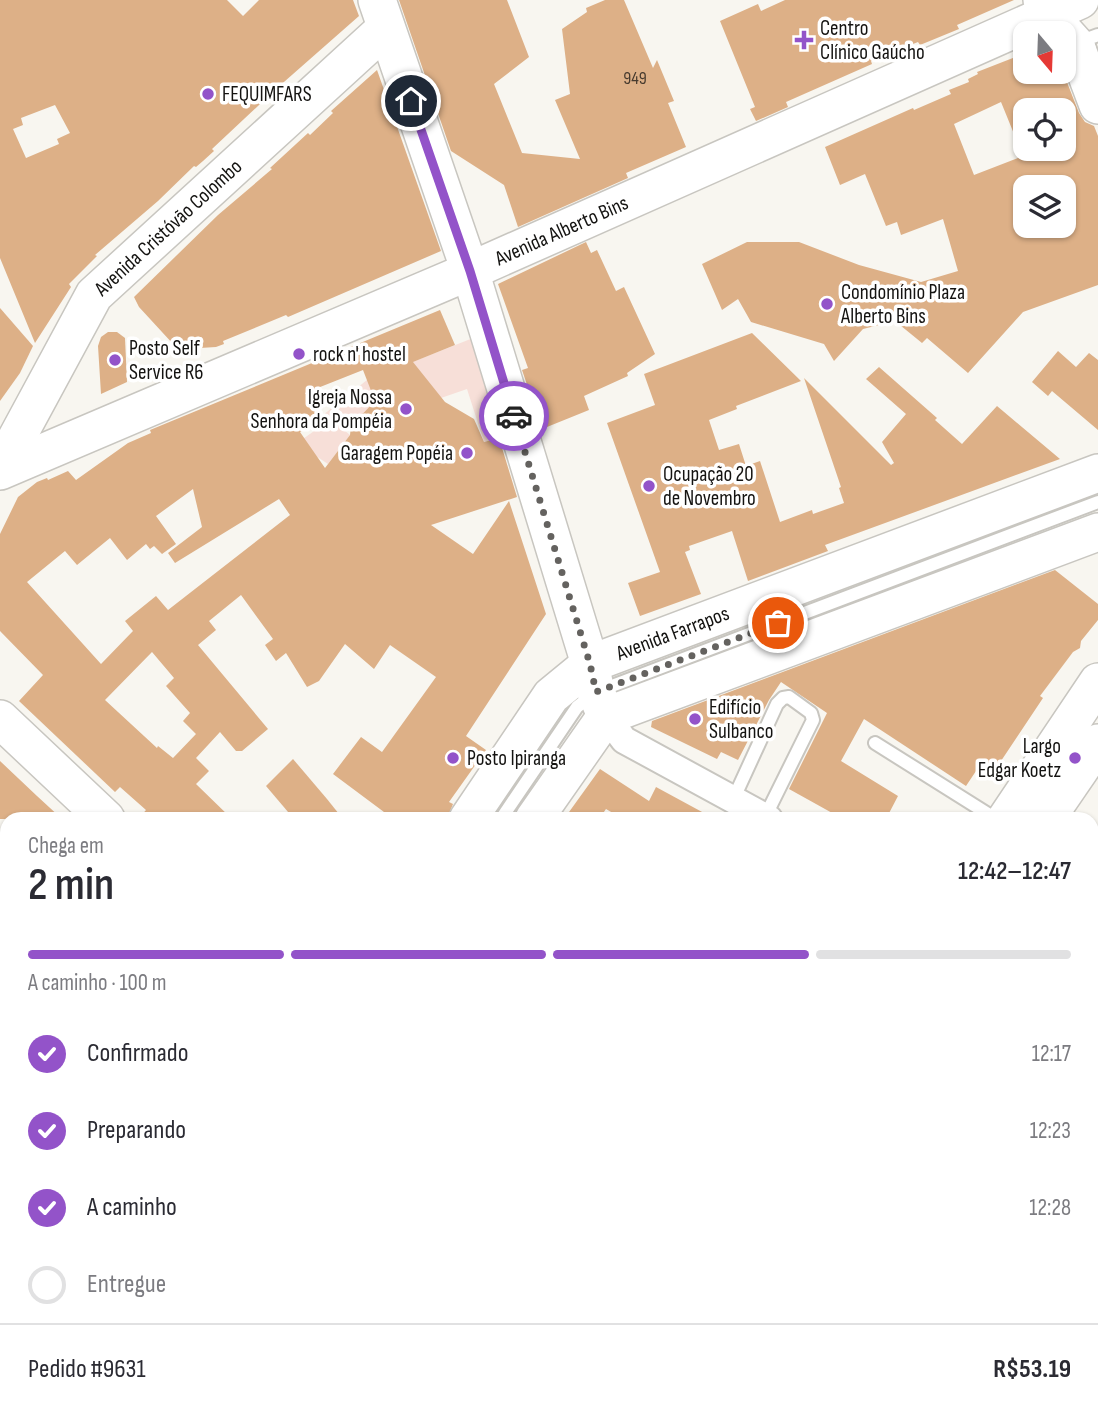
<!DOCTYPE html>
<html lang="pt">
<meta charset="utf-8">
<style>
:root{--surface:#fff;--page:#f7f7f7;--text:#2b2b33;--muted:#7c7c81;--line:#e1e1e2;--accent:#9353c9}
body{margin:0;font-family:"Sofia Sans Condensed",sans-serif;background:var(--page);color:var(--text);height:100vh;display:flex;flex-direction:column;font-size:26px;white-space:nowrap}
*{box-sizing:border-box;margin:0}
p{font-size:23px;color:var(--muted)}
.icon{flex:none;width:38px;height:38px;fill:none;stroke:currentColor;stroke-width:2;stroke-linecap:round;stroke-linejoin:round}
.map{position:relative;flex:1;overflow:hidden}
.sheet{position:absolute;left:0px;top:812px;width:1099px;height:616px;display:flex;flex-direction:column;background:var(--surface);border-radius:21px 21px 0 0;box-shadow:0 2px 5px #0004}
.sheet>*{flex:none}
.needle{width:46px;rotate:161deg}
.fabs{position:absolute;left:1013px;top:21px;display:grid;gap:14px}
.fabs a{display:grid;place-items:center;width:63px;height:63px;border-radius:14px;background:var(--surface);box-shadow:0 2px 5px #0004;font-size:35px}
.pin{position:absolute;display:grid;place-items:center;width:60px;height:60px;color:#fff;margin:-30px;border:4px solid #fff;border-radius:50%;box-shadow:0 2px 7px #0007}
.courier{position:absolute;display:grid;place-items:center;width:70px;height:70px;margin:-35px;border:5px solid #9353c9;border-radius:50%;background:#fff;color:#222;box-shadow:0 2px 9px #0007}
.summary em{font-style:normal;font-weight:600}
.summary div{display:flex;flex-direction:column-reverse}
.summary{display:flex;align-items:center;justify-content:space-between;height:119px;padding:0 28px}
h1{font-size:46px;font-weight:600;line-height:52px}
.bar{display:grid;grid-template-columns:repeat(4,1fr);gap:10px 7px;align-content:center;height:84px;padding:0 28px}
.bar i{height:9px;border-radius:5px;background:var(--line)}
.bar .current{background:var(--accent)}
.bar p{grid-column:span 4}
.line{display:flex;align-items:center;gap:18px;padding:0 28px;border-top:2px solid var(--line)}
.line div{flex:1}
ol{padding:0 28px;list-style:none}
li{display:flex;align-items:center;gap:21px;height:77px}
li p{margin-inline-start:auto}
li .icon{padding:7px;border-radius:50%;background:var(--accent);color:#fff;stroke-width:4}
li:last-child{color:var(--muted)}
li i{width:38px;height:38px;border:4px solid var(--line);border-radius:50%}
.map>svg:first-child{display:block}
.garden{fill:#f7dfd8}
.building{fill:#ddb087;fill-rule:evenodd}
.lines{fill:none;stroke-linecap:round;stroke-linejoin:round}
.lane-casing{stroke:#c8c6c0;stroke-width:16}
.street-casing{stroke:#c8c6c0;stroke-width:30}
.secondary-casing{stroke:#c8c6c0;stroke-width:40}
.path{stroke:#9e9c98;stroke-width:3.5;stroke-dasharray:5 5;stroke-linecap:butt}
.lane{stroke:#fff;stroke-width:12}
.street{stroke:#fff;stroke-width:26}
.secondary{stroke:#fff;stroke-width:37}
.done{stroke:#64625f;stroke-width:7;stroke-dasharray:0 12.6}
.route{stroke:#9353c9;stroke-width:9}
.poi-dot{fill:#9353c9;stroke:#fff;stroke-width:2.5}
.labels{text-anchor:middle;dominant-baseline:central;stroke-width:7;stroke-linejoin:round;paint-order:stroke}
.number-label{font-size:18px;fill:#463a2e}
.poi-label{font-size:21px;fill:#141311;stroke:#fff;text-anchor:start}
.street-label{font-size:21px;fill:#141311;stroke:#fff}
</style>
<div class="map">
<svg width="1098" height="1428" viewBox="0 0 1098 1428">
<rect width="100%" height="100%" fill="#f8f6f0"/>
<path class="garden" d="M 473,338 L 504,436 L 484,442 L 467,389 L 441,398 L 420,372 L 344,430 L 350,435 L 328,464 L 313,454 L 276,458 L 317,429 L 313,423 L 367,380 Z"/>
<g class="building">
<path d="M 0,0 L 227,0 L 243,16 L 259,0 L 353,0 L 359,16 L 276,89 L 212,149 L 214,151 L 203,161 L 196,167 L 194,166 L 158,201 L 95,255 L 97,256 L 69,284 L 71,287 L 35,343 L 0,258 ZM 55,105 L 70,133 L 57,139 L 59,144 L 26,158 L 13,129 L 23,125 L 21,118 Z"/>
<path d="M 399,0 L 507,0 L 529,57 L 494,84 L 522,153 L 580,159 L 555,100 L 570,94 L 562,29 L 587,12 L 586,8 L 605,0 L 624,0 L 653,68 L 657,60 L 674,101 L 668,103 L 686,147 L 626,173 L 628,178 L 518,227 L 504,185 L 451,151 Z"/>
<path d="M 785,0 L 1014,0 L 957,25 L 959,29 L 920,45 L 918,42 L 871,61 L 872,64 L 786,102 L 788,107 L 756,121 L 750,109 L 755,107 L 720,21 L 758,4 L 761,11 Z"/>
<path d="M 1026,53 L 1026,72 L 1063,72 L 1079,113 L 1085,122 L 1094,126 L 1098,136 L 1098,285 L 1023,312 L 968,373 L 927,338 L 922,343 L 895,321 L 863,329 L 834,361 L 824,344 L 751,322 L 738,299 L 722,310 L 702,264 L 747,242 L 799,242 L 859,265 L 921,282 L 958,271 L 943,219 L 901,235 L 897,222 L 886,226 L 865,174 L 840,185 L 825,147 L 913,108 L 914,110 L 951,94 L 949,90 L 969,82 L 968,79 L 978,74 L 977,72 ZM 1001,102 L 1023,156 L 974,175 L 954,124 ZM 1026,110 L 1064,110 L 1064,149 L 1026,149 ZM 1026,187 L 1064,187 L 1064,226 L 1026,226 Z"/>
<path d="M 377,70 L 441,251 L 288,317 L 286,315 L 223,341 L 224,344 L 216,347 L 200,348 L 185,357 L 139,307 L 134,297 L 218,215 L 272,169 L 270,168 L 308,133 L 310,135 L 333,113 L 331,111 Z"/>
<path d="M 586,242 L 591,253 L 597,250 L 616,291 L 624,287 L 655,354 L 627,373 L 628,376 L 584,396 L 589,410 L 542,429 L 522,370 L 528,368 L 498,284 Z"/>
<path d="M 0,308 L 33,346 L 20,373 L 0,401 Z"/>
<path d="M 440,310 L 455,345 L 413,362 L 445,402 L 474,419 L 484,442 L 499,438 L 517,497 L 431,525 L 473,554 L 509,501 L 546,614 L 466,736 L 486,750 L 449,802 L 453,804 L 447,819 L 377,819 L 384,812 L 333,774 L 361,737 L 382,752 L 436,677 L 390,645 L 374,669 L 345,644 L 319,681 L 307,687 L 286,653 L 276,661 L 265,645 L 273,639 L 241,595 L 209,621 L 216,630 L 198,645 L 268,729 L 242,751 L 236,751 L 220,732 L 196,758 L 209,771 L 196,784 L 232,819 L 138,819 L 146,810 L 120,787 L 115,792 L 19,701 L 43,675 L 0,631 L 0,534 L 18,497 L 37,482 L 47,478 L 48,480 L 68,471 L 76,480 L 128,443 L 151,433 L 150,430 ZM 363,370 L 375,401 L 351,426 L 350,435 L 325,468 L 300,432 L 323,417 L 305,393 ZM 193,489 L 202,527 L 168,553 L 175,563 L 279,499 L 290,515 L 168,610 L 156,596 L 125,621 L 133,631 L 101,664 L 27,582 L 65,551 L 77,565 L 110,538 L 127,560 L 146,544 L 150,549 L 154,546 L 162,554 L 176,544 L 156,516 ZM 152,652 L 174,678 L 166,686 L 190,713 L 183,721 L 196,734 L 173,758 L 158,746 L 157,748 L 105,700 Z"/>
<path d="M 108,332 L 117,332 L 125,338 L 127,382 L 101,394 L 98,346 L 101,337 Z"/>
<path d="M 752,333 L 801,381 L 736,406 L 737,409 L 709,420 L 719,450 L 739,444 L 746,466 L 760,461 L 780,522 L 812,510 L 813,514 L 844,503 L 839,488 L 841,487 L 804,378 L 891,465 L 894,463 L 882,442 L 906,414 L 866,379 L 879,367 L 937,418 L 935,420 L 962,444 L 997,406 L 1060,459 L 825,545 L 828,551 L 748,581 L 732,531 L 689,546 L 690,550 L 685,552 L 701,594 L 640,616 L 628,583 L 660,572 L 607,423 L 655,405 L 644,374 Z"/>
<path d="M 1058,351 L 1076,367 L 1089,353 L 1098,360 L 1098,430 L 1052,391 L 1048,396 L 1032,382 Z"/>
<path d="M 1055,570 L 1098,604 L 1098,620 L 1081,641 L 1080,648 L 1073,652 L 1040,696 L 1043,698 L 989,779 L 976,771 L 966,786 L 864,719 L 841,761 L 898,796 L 886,819 L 843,819 L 789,789 L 827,713 L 781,682 L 769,700 L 738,760 L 721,752 L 717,759 L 651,727 L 652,721 Z"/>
<path d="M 293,759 L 327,799 L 343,819 L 294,819 L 266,786 Z"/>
<path d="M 0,761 L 37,796 L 62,819 L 0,819 Z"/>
<path d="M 600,769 L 649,801 L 656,787 L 715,819 L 623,819 L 606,809 L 599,819 L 564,819 Z"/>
</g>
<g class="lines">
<defs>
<g id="lane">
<path d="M 1090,49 L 1087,39 L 1098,35"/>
<path d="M 875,743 L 996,819"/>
<path d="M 733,800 L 777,704 L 783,698 L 789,697 L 811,713 L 813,720 L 765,817"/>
<path d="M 501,819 L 577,707 L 596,692 L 1098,502"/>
<path d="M 137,1428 L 140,1421"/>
</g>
<g id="street">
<path d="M 606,716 L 624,740 L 769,819"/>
<path d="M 1092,963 L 1098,965"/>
</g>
<g id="secondary">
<path d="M 377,0 L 470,271 L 590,664 L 596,692 L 606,716"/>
<path d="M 1042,0 L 1048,14 L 1075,44 L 1098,105"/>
<path id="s1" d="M 0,469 L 94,295 L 386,28"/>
<path id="s2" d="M 0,471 L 470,271 L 1080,0"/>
<path d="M 0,719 L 106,819"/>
<path id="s3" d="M 468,819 L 551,696 L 590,664 L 1098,473"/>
<path d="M 534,819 L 606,716 L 1098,532"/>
<path d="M 1006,819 L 1098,682"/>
<path d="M 1046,819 L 1098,743"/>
<path d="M 0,1090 L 7,1097"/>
<path d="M 1092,1242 L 1098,1244"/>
<path d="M 8,1421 L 20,1428"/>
<path d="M 473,1421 L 490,1428"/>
<path d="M 109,1428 L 113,1421"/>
<path d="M 162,1428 L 166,1421"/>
<path d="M 774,1428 L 776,1421"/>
<path d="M 819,1428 L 821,1421"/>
</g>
</defs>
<use href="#lane" class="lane-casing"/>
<use href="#street" class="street-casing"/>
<use href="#secondary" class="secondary-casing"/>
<path class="path" d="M 1041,1421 L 1098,1426"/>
<use href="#lane" class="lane"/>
<use href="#street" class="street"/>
<use href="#secondary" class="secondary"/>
</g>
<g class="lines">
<path class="done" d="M 514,416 L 590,664 L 596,692 L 778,623"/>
<path class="route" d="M 411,101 L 470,271 L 514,416"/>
</g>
<g class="poi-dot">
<path d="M800.5 29.5h7v7h7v7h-7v7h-7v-7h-7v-7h7z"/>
<circle cx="208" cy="94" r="7"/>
<circle cx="827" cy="304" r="7"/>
<circle cx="299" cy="354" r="7"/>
<circle cx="115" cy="360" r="7"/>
<circle cx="406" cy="409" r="7"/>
<circle cx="467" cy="453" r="7"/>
<circle cx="649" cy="486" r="7"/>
<circle cx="695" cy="719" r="7"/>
<circle cx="453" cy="758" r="7"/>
<circle cx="1075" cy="758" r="7"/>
</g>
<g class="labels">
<g class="number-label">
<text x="635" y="78">949</text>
</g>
<g class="poi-label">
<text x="820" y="28">Centro<tspan x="820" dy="24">Clínico Gaúcho</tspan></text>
<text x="222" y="94">FEQUIMFARS</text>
<text x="841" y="292">Condomínio Plaza<tspan x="841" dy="24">Alberto Bins</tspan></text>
<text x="129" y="348">Posto Self<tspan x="129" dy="24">Service R6</tspan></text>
<text x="313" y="354">rock n' hostel</text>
<text x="392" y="397" text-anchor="end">Igreja Nossa<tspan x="392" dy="24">Senhora da Pompéia</tspan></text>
<text x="453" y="453" text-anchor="end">Garagem Popéia</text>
<text x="663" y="474">Ocupação 20<tspan x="663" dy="24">de Novembro</tspan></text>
<text x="709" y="707">Edifício<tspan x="709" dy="24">Sulbanco</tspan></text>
<text x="1061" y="746" text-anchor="end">Largo<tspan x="1061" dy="24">Edgar Koetz</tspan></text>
<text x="467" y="758">Posto Ipiranga</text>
</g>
<g class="street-label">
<text stroke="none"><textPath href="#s1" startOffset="298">Avenida Cristóvão Colombo</textPath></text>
<text stroke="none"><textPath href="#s2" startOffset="611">Avenida Alberto Bins</textPath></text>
<text stroke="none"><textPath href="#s3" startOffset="287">Avenida Farrapos</textPath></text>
</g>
</g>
</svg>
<div class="fabs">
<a><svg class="needle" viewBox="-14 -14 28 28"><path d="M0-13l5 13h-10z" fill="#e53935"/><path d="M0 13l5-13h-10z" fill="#7c7c81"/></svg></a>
<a><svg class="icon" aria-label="locate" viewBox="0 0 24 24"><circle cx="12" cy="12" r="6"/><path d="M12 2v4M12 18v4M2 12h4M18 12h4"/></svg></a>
<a><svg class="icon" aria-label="layers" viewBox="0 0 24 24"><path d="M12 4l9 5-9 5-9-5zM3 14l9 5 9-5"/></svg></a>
</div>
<div class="pin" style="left:778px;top:623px;background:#ea580c"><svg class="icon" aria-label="bag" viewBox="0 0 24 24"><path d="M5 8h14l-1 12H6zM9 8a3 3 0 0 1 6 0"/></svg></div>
<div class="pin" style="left:411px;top:101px;background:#1f2937"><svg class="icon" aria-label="home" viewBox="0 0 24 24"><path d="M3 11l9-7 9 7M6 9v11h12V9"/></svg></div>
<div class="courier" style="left:514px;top:416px"><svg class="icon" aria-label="car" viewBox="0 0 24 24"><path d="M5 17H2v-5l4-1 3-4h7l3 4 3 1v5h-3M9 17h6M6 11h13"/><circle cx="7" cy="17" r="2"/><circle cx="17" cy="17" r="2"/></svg></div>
<section class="sheet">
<div class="summary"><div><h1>2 min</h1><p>Chega em</p></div><em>12:42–12:47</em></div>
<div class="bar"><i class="current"></i><i class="current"></i><i class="current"></i><i></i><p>A caminho · 100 m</p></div>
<ol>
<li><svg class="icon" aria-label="check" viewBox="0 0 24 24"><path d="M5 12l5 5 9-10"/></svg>Confirmado<p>12:17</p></li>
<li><svg class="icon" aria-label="check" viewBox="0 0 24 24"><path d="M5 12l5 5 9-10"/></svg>Preparando<p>12:23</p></li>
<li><svg class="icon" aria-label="check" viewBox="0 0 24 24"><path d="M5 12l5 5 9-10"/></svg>A caminho<p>12:28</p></li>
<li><i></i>Entregue</li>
</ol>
<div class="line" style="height:91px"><div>Pedido #9631</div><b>R$53.19</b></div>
</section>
</div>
